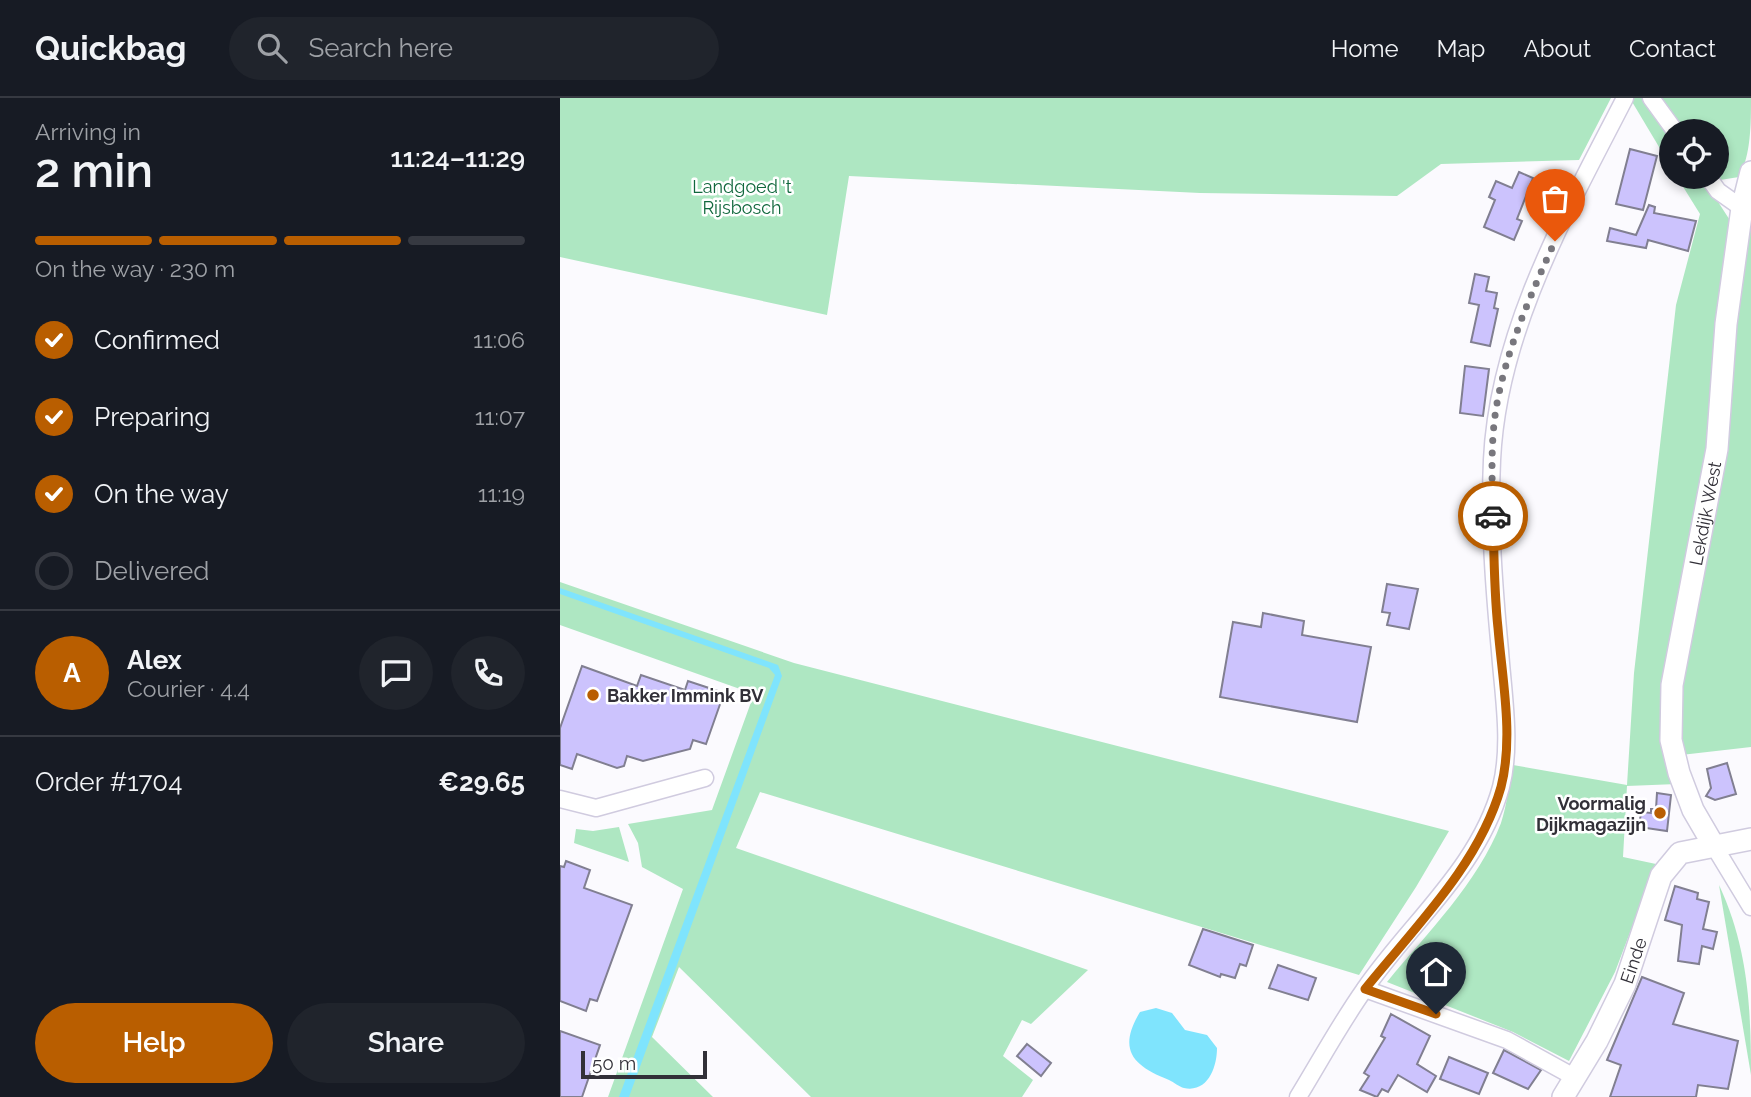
<!DOCTYPE html>
<meta charset="utf-8">
<style>
:root{--surface:#171b24;--page:#20242c;--text:#f1f3f6;--muted:#9ea1a6;--line:#363941;--accent:#b95e00}
body{margin:0;font-family:Raleway,sans-serif;background:var(--page);color:var(--text);height:100vh;display:flex;flex-direction:column;font-size:26px;white-space:nowrap}
*{box-sizing:border-box;margin:0}
p{font-size:23px;color:var(--muted)}
.icon{flex:none;width:38px;height:38px;fill:none;stroke:currentColor;stroke-width:2;stroke-linecap:round;stroke-linejoin:round}
.map{position:relative;flex:1;overflow:hidden}
.sheet{display:flex;flex-direction:column;background:var(--surface);width:560px}
.sheet>*{flex:none}
.controls{position:absolute;left:1099px;top:21px;display:grid;gap:14px}
.controls a{display:grid;place-items:center;width:70px;height:70px;border-radius:50%;background:var(--surface);box-shadow:0 4px 10px #0003;font-size:35px}
.scale{position:absolute;left:21px;bottom:18px;width:126px;box-sizing:border-box;padding-left:7px;border:4px solid #323038;border-top:0;font-size:19px;line-height:24px;white-space:nowrap;color:#323038;-webkit-text-stroke:5px #fff;paint-order:stroke}
.pin{position:absolute;display:grid;place-items:center;width:60px;height:60px;color:#fff;margin:-72px -30px;border-radius:50% 50% 50% 0;rotate:-45deg;box-shadow:0 0 7px #0007}
.pin .icon{rotate:45deg}
.courier{position:absolute;display:grid;place-items:center;width:70px;height:70px;margin:-35px;border:5px solid #b95e00;border-radius:50%;background:#fff;color:#222;box-shadow:0 2px 9px #0007}
.headline em{font-style:normal;font-weight:600}
.headline div{display:flex;flex-direction:column-reverse}
.headline{display:flex;align-items:center;justify-content:space-between;height:119px;padding:0 35px}
h1{font-size:46px;font-weight:600;line-height:52px}
.bar{display:grid;grid-template-columns:repeat(4,1fr);gap:10px 7px;align-content:center;height:84px;padding:0 35px}
.bar i{height:9px;border-radius:5px;background:var(--line)}
.bar .current{background:var(--accent)}
.bar p{grid-column:span 4}
.line{display:flex;align-items:center;gap:18px;padding:0 35px;border-top:2px solid var(--line)}
.line div{flex:1}
.round{display:grid;place-items:center;flex:none;width:74px;height:74px;border-radius:37px;background:var(--page)}
ol{padding:0 35px;list-style:none}
li{display:flex;align-items:center;gap:21px;height:77px}
li p{margin-inline-start:auto}
li .icon{padding:7px;border-radius:50%;background:var(--accent);color:#fff;stroke-width:4}
li:last-child{color:var(--muted)}
li i{width:38px;height:38px;border:4px solid var(--line);border-radius:50%}
.button{display:flex;gap:14px;margin-top:auto;padding:14px 35px}
.button a{flex:1;height:80px;border-radius:42px;background:var(--accent);color:#fff;font-size:28px;font-weight:600;line-height:80px;text-align:center}
.button a+a{background:var(--page);color:var(--text)}
header{display:flex;align-items:center;gap:42px;box-sizing:border-box;height:98px;padding:0 35px;background:var(--surface);border-bottom:2px solid var(--line)}
header strong{font-size:33px}
nav{display:flex;gap:38px;margin-inline-start:auto;font-size:24px}
.search{width:490px;height:63px;background:var(--page);display:flex;align-items:center;gap:18px;box-sizing:border-box;padding:0 24px;border-radius:38px;color:var(--muted);font-size:26px}
main{display:flex;flex:1;min-height:0}
.map>svg:first-child{display:block}
.green{fill:#aee7c2}
.water{fill:#7fe4fd}
.building{fill:#ccc3fd;stroke:#817f91;stroke-width:2}
.lines{fill:none;stroke-linecap:round;stroke-linejoin:round}
.minor-casing{stroke:#d0cbdf;stroke-width:19}
.tertiary-casing{stroke:#d0cbdf;stroke-width:24}
.minor{stroke:#fff;stroke-width:16}
.tertiary{stroke:#fff;stroke-width:21}
.done{stroke:#78777d;stroke-width:7;stroke-dasharray:0 12.6}
.route{stroke:#b95e00;stroke-width:9}
.poi-dot{fill:#b95e00;stroke:#fff;stroke-width:2.5}
.labels{text-anchor:middle;dominant-baseline:central;stroke-width:5;stroke-linejoin:round;paint-order:stroke}
.park-label{font-size:18px;fill:#11683d;stroke:#fff}
.street-label{font-size:18px;fill:#323038;stroke:#fff}
.poi-label{font-size:18px;font-weight:bold;fill:#323038;stroke:#fff;text-anchor:start}
</style>
<header>
<strong>Quickbag</strong>
<div class="search"><svg class="icon" aria-label="search" viewBox="0 0 24 24"><circle cx="10" cy="10" r="6"/><path d="M15 15l6 6"/></svg>Search here</div>
<nav><a>Home</a><a>Map</a><a>About</a><a>Contact</a></nav>
</header>
<main>
<section class="sheet">
<div class="headline"><div><h1>2 min</h1><p>Arriving in</p></div><em>11:24–11:29</em></div>
<div class="bar"><i class="current"></i><i class="current"></i><i class="current"></i><i></i><p>On the way · 230 m</p></div>
<ol>
<li><svg class="icon" aria-label="check" viewBox="0 0 24 24"><path d="M5 12l5 5 9-10"/></svg>Confirmed<p>11:06</p></li>
<li><svg class="icon" aria-label="check" viewBox="0 0 24 24"><path d="M5 12l5 5 9-10"/></svg>Preparing<p>11:07</p></li>
<li><svg class="icon" aria-label="check" viewBox="0 0 24 24"><path d="M5 12l5 5 9-10"/></svg>On the way<p>11:19</p></li>
<li><i></i>Delivered</li>
</ol>
<div class="line" style="height:126px"><b class="round" style="background:var(--accent);color:#fff">A</b><div><b>Alex</b><p>Courier · 4.4</p></div><a class="round"><svg class="icon" aria-label="chat" viewBox="0 0 24 24"><path d="M4 5h16v11H9l-5 4z"/></svg></a><a class="round"><svg class="icon" aria-label="phone" viewBox="0 0 24 24"><path d="M5 4h4l2 5-3 2q2 4 5 5l2-3 5 2v4C11 20 4 13 5 4z"/></svg></a></div>
<div class="line" style="height:91px"><div>Order #1704</div><b>€29.65</b></div>
<div class="button"><a>Help</a><a>Share</a></div>
</section>
<div class="map">
<svg width="1191" height="999" viewBox="0 0 1191 999">
<rect width="100%" height="100%" fill="#fbfafe"/>
<g class="green">
<path d="M 0,0 L 1051,0 L 1019,62 L 881,66 L 837,98 L 640,95 L 289,78 L 267,217 L 0,159 Z"/>
<path d="M 1073,0 L 1083,0 L 1111,37 L 1111,69 L 1071,2 Z"/>
<path d="M 1100,0 L 1191,0 C 1191,26 1191,57 1179,79 L 1160,82 L 1157,76 L 1157,33 L 1123,33 Z"/>
<path d="M 1117,79 L 1142,79 L 1173,127 L 1148,345 L 1122,505 L 1117,686 L 1067,688 L 1063,759 L 1096,766 L 1055,874 L 1009,963 L 953,934 L 827,884 C 867,835 918,785 941,725 C 947,707 949,685 953,667 L 1067,687 L 1074,575 L 1116,207 L 1140,116 Z"/>
<path d="M 1191,102 L 1191,649 L 1121,657 L 1120,603 L 1169,273 Z"/>
<path d="M 0,484 L 234,565 L 889,733 L 856,789 L 799,877 L 200,694 L 176,750 L 528,872 L 471,926 L 462,922 L 443,958 L 473,982 L 462,999 L 251,999 L 119,869 L 92,939 L 153,999 L 48,999 L 123,791 L 82,769 L 78,745 L 68,726 L 152,712 L 194,596 L 0,527 Z"/>
<path d="M 59,729 L 69,764 L 14,745 L 16,731 L 33,733 Z"/>
<path d="M 1159,787 C 1188,849 1191,910 1191,977 Z"/>
</g>
<g class="water">
<path d="M 0,490 L 218,567 L 222,578 L 69,999 L 59,999 L 215,577 L 209,570 L 0,496 Z"/>
<path d="M 596,910 L 612,915 L 625,932 L 647,937 L 657,950 C 657,969 648,995 624,990 C 619,989 614,984 609,982 C 573,968 557,952 580,914 Z"/>
</g>
<g class="building">
<path d="M 1070,51 L 1097,58 L 1083,112 L 1056,106 Z"/>
<path d="M 959,74 L 973,80 L 957,121 L 962,123 L 954,142 L 924,129 L 935,102 L 929,99 L 936,83 L 952,90 Z"/>
<path d="M 1089,107 L 1095,109 L 1094,115 L 1136,123 L 1128,153 L 1088,142 L 1086,150 L 1047,143 L 1050,130 L 1076,137 Z"/>
<path d="M 915,176 L 929,179 L 926,193 L 937,195 L 934,210 L 938,211 L 930,248 L 911,244 L 919,207 L 909,205 Z"/>
<path d="M 905,268 L 929,271 L 923,318 L 900,315 Z"/>
<path d="M 827,486 L 858,491 L 849,531 L 827,527 L 830,515 L 822,514 Z"/>
<path d="M 703,515 L 744,523 L 742,537 L 811,549 L 797,624 L 660,599 L 673,524 L 701,529 Z"/>
<path d="M 22,568 L 77,588 L 81,577 L 125,592 L 128,583 L 164,595 L 146,646 L 133,642 L 130,651 L 83,663 L 67,658 L 64,668 L 57,670 L 17,656 L 12,671 L 0,667 L 0,630 Z"/>
<path d="M 1167,665 L 1176,696 L 1155,702 L 1146,698 L 1151,690 L 1147,671 Z"/>
<path d="M 1097,695 L 1111,697 L 1107,733 L 1079,729 L 1081,714 L 1091,715 L 1091,711 L 1096,711 Z"/>
<path d="M 6,763 L 30,772 L 24,790 L 72,807 L 37,903 L 30,901 L 26,913 L 0,903 L 0,768 L 4,769 Z"/>
<path d="M 1115,788 L 1138,795 L 1137,801 L 1149,804 L 1143,831 L 1157,834 L 1153,851 L 1142,848 L 1139,866 L 1118,863 L 1122,827 L 1105,822 Z"/>
<path d="M 643,831 L 693,847 L 686,868 L 680,866 L 675,880 L 661,876 L 660,879 L 629,867 Z"/>
<path d="M 718,867 L 756,880 L 748,902 L 709,890 Z"/>
<path d="M 1082,879 L 1124,895 L 1113,926 L 1178,943 L 1168,991 L 1138,987 L 1136,999 L 1050,999 L 1061,967 L 1047,962 Z"/>
<path d="M 831,916 L 870,938 L 857,966 L 876,978 L 867,994 L 838,977 L 828,994 L 822,991 L 817,999 L 800,992 L 809,978 L 804,975 L 825,940 L 821,938 Z"/>
<path d="M 0,933 L 40,947 L 22,999 L 0,999 Z"/>
<path d="M 467,946 L 491,965 L 481,978 L 457,958 Z"/>
<path d="M 944,952 L 981,972 L 968,991 L 933,975 Z"/>
<path d="M 889,959 L 928,975 L 919,996 L 880,981 Z"/>
</g>
<g class="lines">
<defs>
<g id="minor">
<path d="M 1091,0 L 1115,33"/>
<path d="M 1148,79 L 1158,93 L 1182,110"/>
<path d="M 0,701 L 36,710 L 145,680"/>
<path d="M 1154,748 L 1191,809"/>
<path d="M 805,891 L 947,942 L 1016,980"/>
<path d="M 738,999 C 760,963 780,926 804,892 C 850,825 919,770 941,689 C 952,646 943,596 940,553 C 934,490 929,425 932,362 C 938,233 1007,113 1065,0"/>
</g>
<g id="tertiary">
<path id="s1" d="M 1154,748 L 1133,712 L 1119,675 L 1111,642 L 1112,587 L 1157,351 L 1166,226 L 1182,110 L 1191,74"/>
<path id="s2" d="M 1003,999 L 1037,943 L 1065,886 L 1101,778 L 1120,755 L 1191,741"/>
</g>
</defs>
<use href="#minor" class="minor-casing"/>
<use href="#tertiary" class="tertiary-casing"/>
<use href="#minor" class="minor"/>
<use href="#tertiary" class="tertiary"/>
</g>
<g class="lines">
<path class="done" d="M 933,418 C 932,379 930,339 938,300 C 949,245 972,194 995,143"/>
<path class="route" d="M 876,916 L 805,891 C 854,830 919,767 941,689 C 954,639 942,580 938,530 C 934,493 934,456 933,418"/>
</g>
<g class="poi-dot">
<circle cx="33" cy="597" r="7"/>
<circle cx="1100" cy="715" r="7"/>
</g>
<g class="labels">
<g class="park-label">
<text x="182" y="88">Landgoed 't<tspan x="182" dy="21">Rijsbosch</tspan></text>
</g>
<g class="street-label">
<text stroke="none"><textPath href="#s1" startOffset="345">Lekdijk West</textPath></text>
<text stroke="none"><textPath href="#s2" startOffset="154">Einde</textPath></text>
</g>
<g class="poi-label">
<text x="47" y="597">Bakker Immink BV</text>
<text x="1086" y="705" text-anchor="end">Voormalig<tspan x="1086" dy="21">Dijkmagazijn</tspan></text>
</g>
</g>
</svg>
<div class="controls">
<a><svg class="icon" aria-label="locate" viewBox="0 0 24 24"><circle cx="12" cy="12" r="6"/><path d="M12 2v4M12 18v4M2 12h4M18 12h4"/></svg></a>
</div>
<div class="scale">50 m</div>
<div class="pin" style="left:995px;top:143px;background:#ea580c"><svg class="icon" aria-label="bag" viewBox="0 0 24 24"><path d="M5 8h14l-1 12H6zM9 8a3 3 0 0 1 6 0"/></svg></div>
<div class="pin" style="left:876px;top:916px;background:#1f2937"><svg class="icon" aria-label="home" viewBox="0 0 24 24"><path d="M3 11l9-7 9 7M6 9v11h12V9"/></svg></div>
<div class="courier" style="left:933px;top:418px"><svg class="icon" aria-label="car" viewBox="0 0 24 24"><path d="M5 17H2v-5l4-1 3-4h7l3 4 3 1v5h-3M9 17h6M6 11h13"/><circle cx="7" cy="17" r="2"/><circle cx="17" cy="17" r="2"/></svg></div>
</div>
</main>
